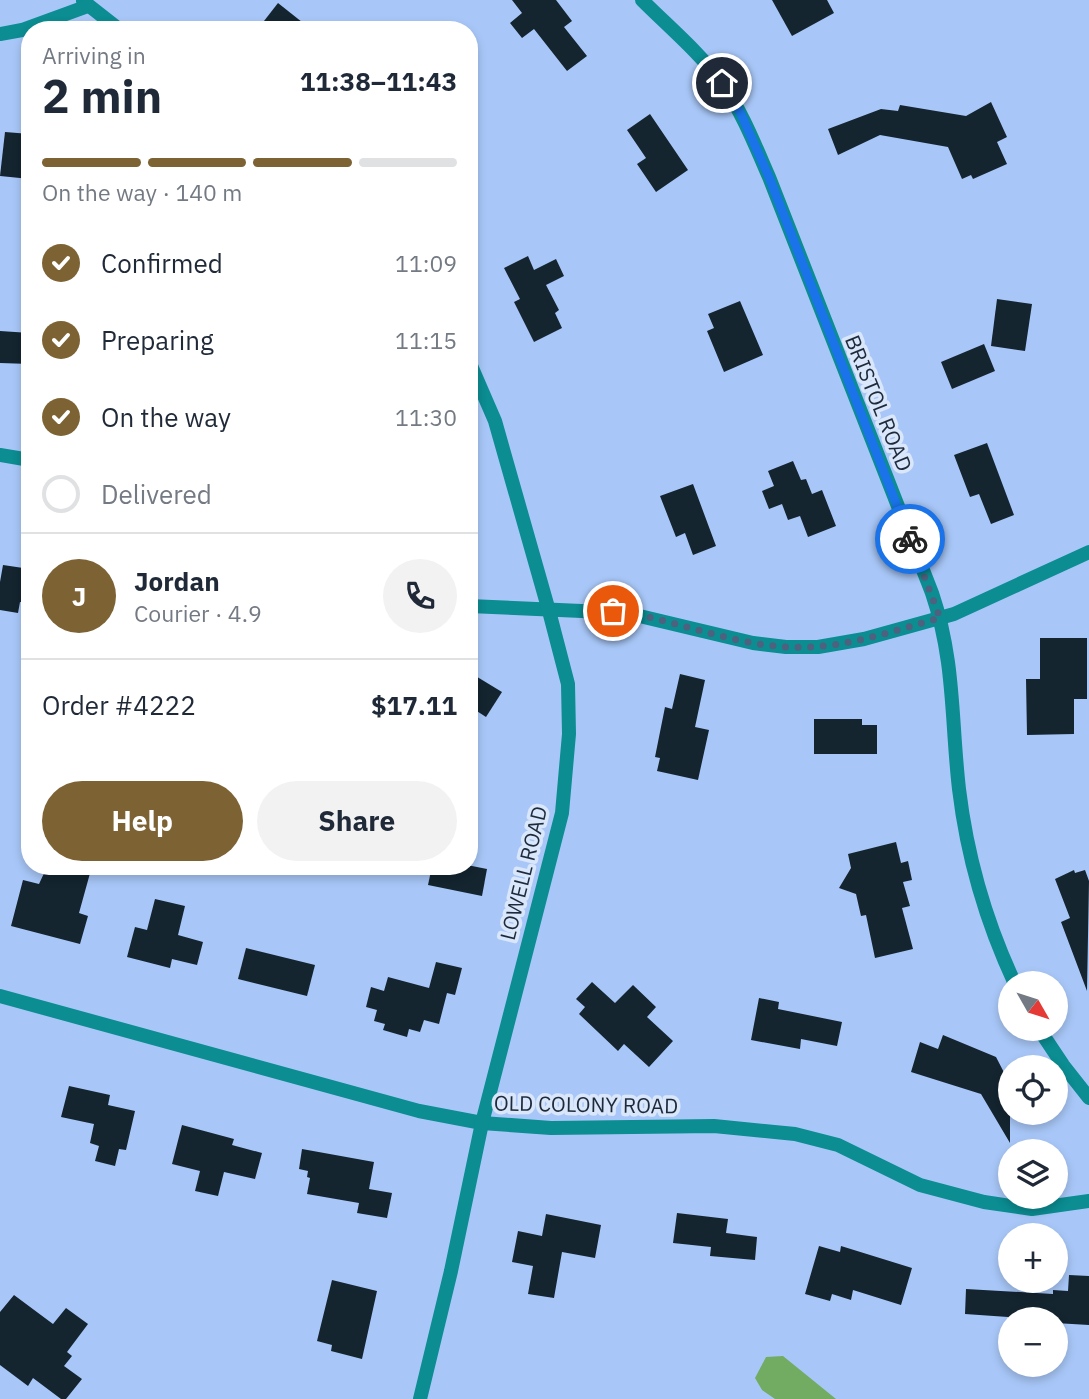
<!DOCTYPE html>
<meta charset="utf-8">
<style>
:root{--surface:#fff;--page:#f2f2f3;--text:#1f2937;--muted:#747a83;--line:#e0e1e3;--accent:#7d6234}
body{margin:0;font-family:"IBM Plex Sans",sans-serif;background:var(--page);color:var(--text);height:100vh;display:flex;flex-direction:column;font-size:26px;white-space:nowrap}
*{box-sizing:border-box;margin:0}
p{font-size:23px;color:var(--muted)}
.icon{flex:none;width:38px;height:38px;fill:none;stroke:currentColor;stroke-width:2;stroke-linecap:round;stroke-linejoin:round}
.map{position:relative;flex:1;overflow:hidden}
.drawer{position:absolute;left:21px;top:21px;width:457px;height:854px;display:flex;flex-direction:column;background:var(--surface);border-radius:28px;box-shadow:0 4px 10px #0003}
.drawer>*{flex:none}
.needle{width:46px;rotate:129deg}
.tools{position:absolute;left:998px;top:971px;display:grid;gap:14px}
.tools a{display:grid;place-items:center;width:70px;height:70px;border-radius:50%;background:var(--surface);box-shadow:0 4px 10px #0003;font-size:35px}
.pin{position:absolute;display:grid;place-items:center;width:60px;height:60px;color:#fff;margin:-30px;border:4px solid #fff;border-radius:50%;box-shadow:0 2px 7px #0007}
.courier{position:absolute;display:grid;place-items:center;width:70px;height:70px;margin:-35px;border:5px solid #1a73e8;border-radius:50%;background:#fff;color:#222;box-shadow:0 2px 9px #0007}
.overview em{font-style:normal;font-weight:700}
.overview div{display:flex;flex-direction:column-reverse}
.overview{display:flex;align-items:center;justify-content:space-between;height:119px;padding:0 21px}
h1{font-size:46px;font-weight:700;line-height:52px}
.bar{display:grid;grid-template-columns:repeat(4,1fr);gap:10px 7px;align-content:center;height:84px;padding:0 21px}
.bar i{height:9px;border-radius:5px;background:var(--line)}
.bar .active{background:var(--accent)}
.bar p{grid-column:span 4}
.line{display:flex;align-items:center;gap:18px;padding:0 21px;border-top:2px solid var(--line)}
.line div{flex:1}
.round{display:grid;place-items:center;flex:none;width:74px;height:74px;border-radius:37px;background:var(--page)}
ol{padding:0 21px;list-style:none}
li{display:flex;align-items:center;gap:21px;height:77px}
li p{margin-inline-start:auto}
li .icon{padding:7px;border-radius:50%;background:var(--accent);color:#fff;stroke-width:4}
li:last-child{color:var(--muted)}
li i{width:38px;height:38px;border:4px solid var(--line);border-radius:50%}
.cta{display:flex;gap:14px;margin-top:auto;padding:14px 21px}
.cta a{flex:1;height:80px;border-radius:42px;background:var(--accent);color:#fff;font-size:28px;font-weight:700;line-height:80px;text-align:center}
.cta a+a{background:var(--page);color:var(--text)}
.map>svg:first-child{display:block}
.green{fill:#72ac62}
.building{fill:#142530}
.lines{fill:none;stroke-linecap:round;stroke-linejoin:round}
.minor{stroke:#0b8d92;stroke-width:14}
.tertiary{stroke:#0b8d92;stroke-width:14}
.done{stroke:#4e617e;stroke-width:7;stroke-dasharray:0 12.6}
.route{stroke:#1a73e8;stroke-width:9}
.labels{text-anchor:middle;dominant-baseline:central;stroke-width:7;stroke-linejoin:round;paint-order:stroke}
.street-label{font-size:21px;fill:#1d2a3c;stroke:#dae7fb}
</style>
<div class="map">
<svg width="1089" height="1399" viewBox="0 0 1089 1399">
<rect width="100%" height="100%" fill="#a8c7f8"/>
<path class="green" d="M 783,1356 L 836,1399 L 775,1399 L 762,1390 L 755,1378 L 766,1357 Z"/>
<g class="building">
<path d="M 512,0 L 556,0 L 572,21 L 564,27 L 587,56 L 567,71 L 534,29 L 522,38 L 510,23 L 522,13 Z"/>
<path d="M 772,0 L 827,0 L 834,13 L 792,36 Z"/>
<path d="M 278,3 L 312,30 L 257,30 Z"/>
<path d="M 991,102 L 1007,137 L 997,142 L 1007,164 L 973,179 L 971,175 L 962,179 L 948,147 L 880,135 L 838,155 L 828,129 L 881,109 L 898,111 L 900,105 L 966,116 Z"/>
<path d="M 650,114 L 688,170 L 656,192 L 637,164 L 646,158 L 627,130 Z"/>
<path d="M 5,132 L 30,134 L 30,179 L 0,176 Z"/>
<path d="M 528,256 L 534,270 L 556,259 L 564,276 L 546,285 L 559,310 L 555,313 L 562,328 L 534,342 L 514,302 L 520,299 L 504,268 Z"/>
<path d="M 997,299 L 1032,304 L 1025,351 L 991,346 Z"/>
<path d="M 740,301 L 763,355 L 724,372 L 707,331 L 714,328 L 708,314 Z"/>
<path d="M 0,331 L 30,333 L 30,364 L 0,363 Z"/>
<path d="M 984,344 L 995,371 L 952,389 L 941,362 Z"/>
<path d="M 987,443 L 1014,515 L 991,524 L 979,494 L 970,497 L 954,455 Z"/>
<path d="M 793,461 L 801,480 L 806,479 L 812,494 L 822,490 L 836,526 L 808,537 L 800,516 L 788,520 L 782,504 L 769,509 L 762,491 L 774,486 L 768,471 Z"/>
<path d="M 693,484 L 716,546 L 693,555 L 685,533 L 676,537 L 660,496 Z"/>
<path d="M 3,565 L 30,569 L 30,603 L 20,602 L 18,613 L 0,610 L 0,582 Z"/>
<path d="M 1040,638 L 1087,638 L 1087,699 L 1074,699 L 1074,734 L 1027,735 L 1026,679 L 1040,679 Z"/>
<path d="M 469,672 L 502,692 L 486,717 L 469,706 Z"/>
<path d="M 680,674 L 705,680 L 695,727 L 709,730 L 698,780 L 657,771 L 660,758 L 655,757 L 665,707 L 672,709 Z"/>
<path d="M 814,719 L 862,719 L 862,725 L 877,725 L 877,754 L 814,754 Z"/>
<path d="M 896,842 L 901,863 L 908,861 L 912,880 L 903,882 L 910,906 L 902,908 L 913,949 L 875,958 L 866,915 L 861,916 L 856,894 L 839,888 L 851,868 L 848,854 Z"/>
<path d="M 61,866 L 92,866 L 79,913 L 88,916 L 80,944 L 11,926 L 23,880 L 39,884 L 46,869 L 60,870 Z"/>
<path d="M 432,866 L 472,866 L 487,869 L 482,896 L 428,885 Z"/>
<path d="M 1074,870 L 1075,873 L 1085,870 L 1089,881 L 1087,991 L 1061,922 L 1070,918 L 1055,879 Z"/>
<path d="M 155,899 L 185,906 L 178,935 L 203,942 L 197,965 L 172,959 L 170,968 L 127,957 L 135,927 L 147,930 Z"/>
<path d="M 246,948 L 315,965 L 307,996 L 238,979 Z"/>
<path d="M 436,962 L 462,968 L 455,995 L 447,993 L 439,1024 L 424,1020 L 420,1032 L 409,1029 L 407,1037 L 383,1030 L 385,1024 L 374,1021 L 377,1010 L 366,1007 L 371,987 L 384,991 L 388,977 L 429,988 Z"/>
<path d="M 592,982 L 615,1003 L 633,985 L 656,1007 L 647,1017 L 673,1041 L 649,1067 L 624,1044 L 618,1051 L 579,1014 L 585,1007 L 576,999 Z"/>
<path d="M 759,998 L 779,1002 L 778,1009 L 842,1022 L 837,1046 L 801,1039 L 800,1049 L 751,1040 Z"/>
<path d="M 943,1035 L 996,1057 L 1010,1084 L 1010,1143 L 981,1094 L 911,1072 L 920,1042 L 938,1049 Z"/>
<path d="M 69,1086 L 110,1095 L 108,1105 L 135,1111 L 126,1150 L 119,1149 L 115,1166 L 95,1161 L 99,1146 L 90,1143 L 94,1124 L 61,1117 Z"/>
<path d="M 182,1125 L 234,1139 L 232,1145 L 262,1153 L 255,1179 L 224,1172 L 218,1196 L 195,1191 L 200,1171 L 172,1164 Z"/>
<path d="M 302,1149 L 374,1162 L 369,1189 L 392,1193 L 387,1218 L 357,1213 L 359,1203 L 307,1194 L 310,1178 L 307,1177 L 308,1171 L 299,1169 Z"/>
<path d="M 677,1213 L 728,1219 L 726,1233 L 757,1237 L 755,1260 L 710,1256 L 711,1247 L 673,1243 Z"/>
<path d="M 546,1214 L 601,1225 L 595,1258 L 562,1252 L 554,1298 L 528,1294 L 533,1266 L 512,1262 L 518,1231 L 542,1236 Z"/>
<path d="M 819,1246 L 840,1252 L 841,1246 L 912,1268 L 901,1305 L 853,1290 L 851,1300 L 832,1294 L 830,1301 L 805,1294 Z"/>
<path d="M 1069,1275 L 1089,1276 L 1089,1325 L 1055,1323 L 1055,1320 L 1008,1320 L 1008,1317 L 965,1314 L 966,1289 L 1053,1294 L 1053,1290 L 1068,1291 Z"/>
<path d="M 332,1280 L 377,1291 L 362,1359 L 331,1351 L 332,1345 L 317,1341 Z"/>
<path d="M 14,1295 L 53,1324 L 66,1308 L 88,1324 L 67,1352 L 72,1356 L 64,1366 L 82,1379 L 66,1399 L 61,1399 L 33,1378 L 28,1386 L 0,1365 L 0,1312 Z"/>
</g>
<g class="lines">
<g class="minor">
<path d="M 83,1 L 120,30"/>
<path d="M 0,34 L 22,30 L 88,6"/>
<path d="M 0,455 L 30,460"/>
<path d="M 469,606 L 627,613 L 753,643 L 786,647 L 818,647 L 864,639 L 954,614 L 1089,552"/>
<path d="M 0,996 L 419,1111 L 482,1123 L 551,1128 L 714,1126 L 795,1134 L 838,1145 L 920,1185 L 984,1202 L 1032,1209 L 1089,1201"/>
<path d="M 420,1399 L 451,1271 L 482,1123 L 562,813 L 569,734 L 568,684 L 549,611 L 495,421 L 469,361"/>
</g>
<g class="tertiary">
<path d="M 642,0 C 669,27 699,52 722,83 C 742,112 755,145 769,177 L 932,593 C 955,661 951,719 959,789 C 967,856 986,922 1015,984"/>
<path d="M 1039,1029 L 1063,1065 L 1089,1098"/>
</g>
</g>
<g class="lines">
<path class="done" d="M 613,611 C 672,618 728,644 787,647 C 839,650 890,632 940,618 L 910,539"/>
<path class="route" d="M 722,83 L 741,114 L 769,177 L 910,539"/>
</g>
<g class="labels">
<g class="street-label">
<text transform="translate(879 403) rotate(68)">BRISTOL ROAD</text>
<text transform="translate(523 873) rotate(-76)">LOWELL ROAD</text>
<text transform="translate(586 1104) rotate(1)">OLD COLONY ROAD</text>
</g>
</g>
</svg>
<div class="tools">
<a><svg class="needle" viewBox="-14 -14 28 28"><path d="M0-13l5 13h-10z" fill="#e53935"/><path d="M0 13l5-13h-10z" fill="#747a83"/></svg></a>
<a><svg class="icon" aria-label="locate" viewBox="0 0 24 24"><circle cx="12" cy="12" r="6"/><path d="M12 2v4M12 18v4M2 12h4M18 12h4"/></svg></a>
<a><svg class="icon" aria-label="layers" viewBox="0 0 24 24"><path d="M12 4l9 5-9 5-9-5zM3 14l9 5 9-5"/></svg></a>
<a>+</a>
<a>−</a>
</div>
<div class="pin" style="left:613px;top:611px;background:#ea580c"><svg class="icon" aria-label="bag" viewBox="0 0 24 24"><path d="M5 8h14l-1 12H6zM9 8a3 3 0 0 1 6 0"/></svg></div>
<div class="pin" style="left:722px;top:83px;background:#1f2937"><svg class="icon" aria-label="home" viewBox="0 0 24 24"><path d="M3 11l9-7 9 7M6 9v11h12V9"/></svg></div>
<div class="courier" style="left:910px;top:539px"><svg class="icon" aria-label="bike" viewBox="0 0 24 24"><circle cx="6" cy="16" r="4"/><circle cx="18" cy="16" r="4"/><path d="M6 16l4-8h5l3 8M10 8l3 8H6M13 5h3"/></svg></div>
<section class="drawer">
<div class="overview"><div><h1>2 min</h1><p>Arriving in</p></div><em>11:38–11:43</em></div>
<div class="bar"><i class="active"></i><i class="active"></i><i class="active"></i><i></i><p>On the way · 140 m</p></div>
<ol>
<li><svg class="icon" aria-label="check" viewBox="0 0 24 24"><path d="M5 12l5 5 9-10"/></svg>Confirmed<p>11:09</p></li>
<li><svg class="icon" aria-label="check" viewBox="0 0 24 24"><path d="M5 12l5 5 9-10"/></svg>Preparing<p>11:15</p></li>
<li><svg class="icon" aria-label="check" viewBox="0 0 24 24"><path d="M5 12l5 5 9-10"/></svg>On the way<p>11:30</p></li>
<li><i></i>Delivered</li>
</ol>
<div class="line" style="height:126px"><b class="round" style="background:var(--accent);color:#fff">J</b><div><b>Jordan</b><p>Courier · 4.9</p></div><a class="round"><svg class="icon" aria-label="phone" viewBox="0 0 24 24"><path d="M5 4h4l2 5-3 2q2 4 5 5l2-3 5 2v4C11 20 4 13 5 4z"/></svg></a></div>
<div class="line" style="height:91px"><div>Order #4222</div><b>$17.11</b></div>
<div class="cta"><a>Help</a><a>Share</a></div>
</section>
</div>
